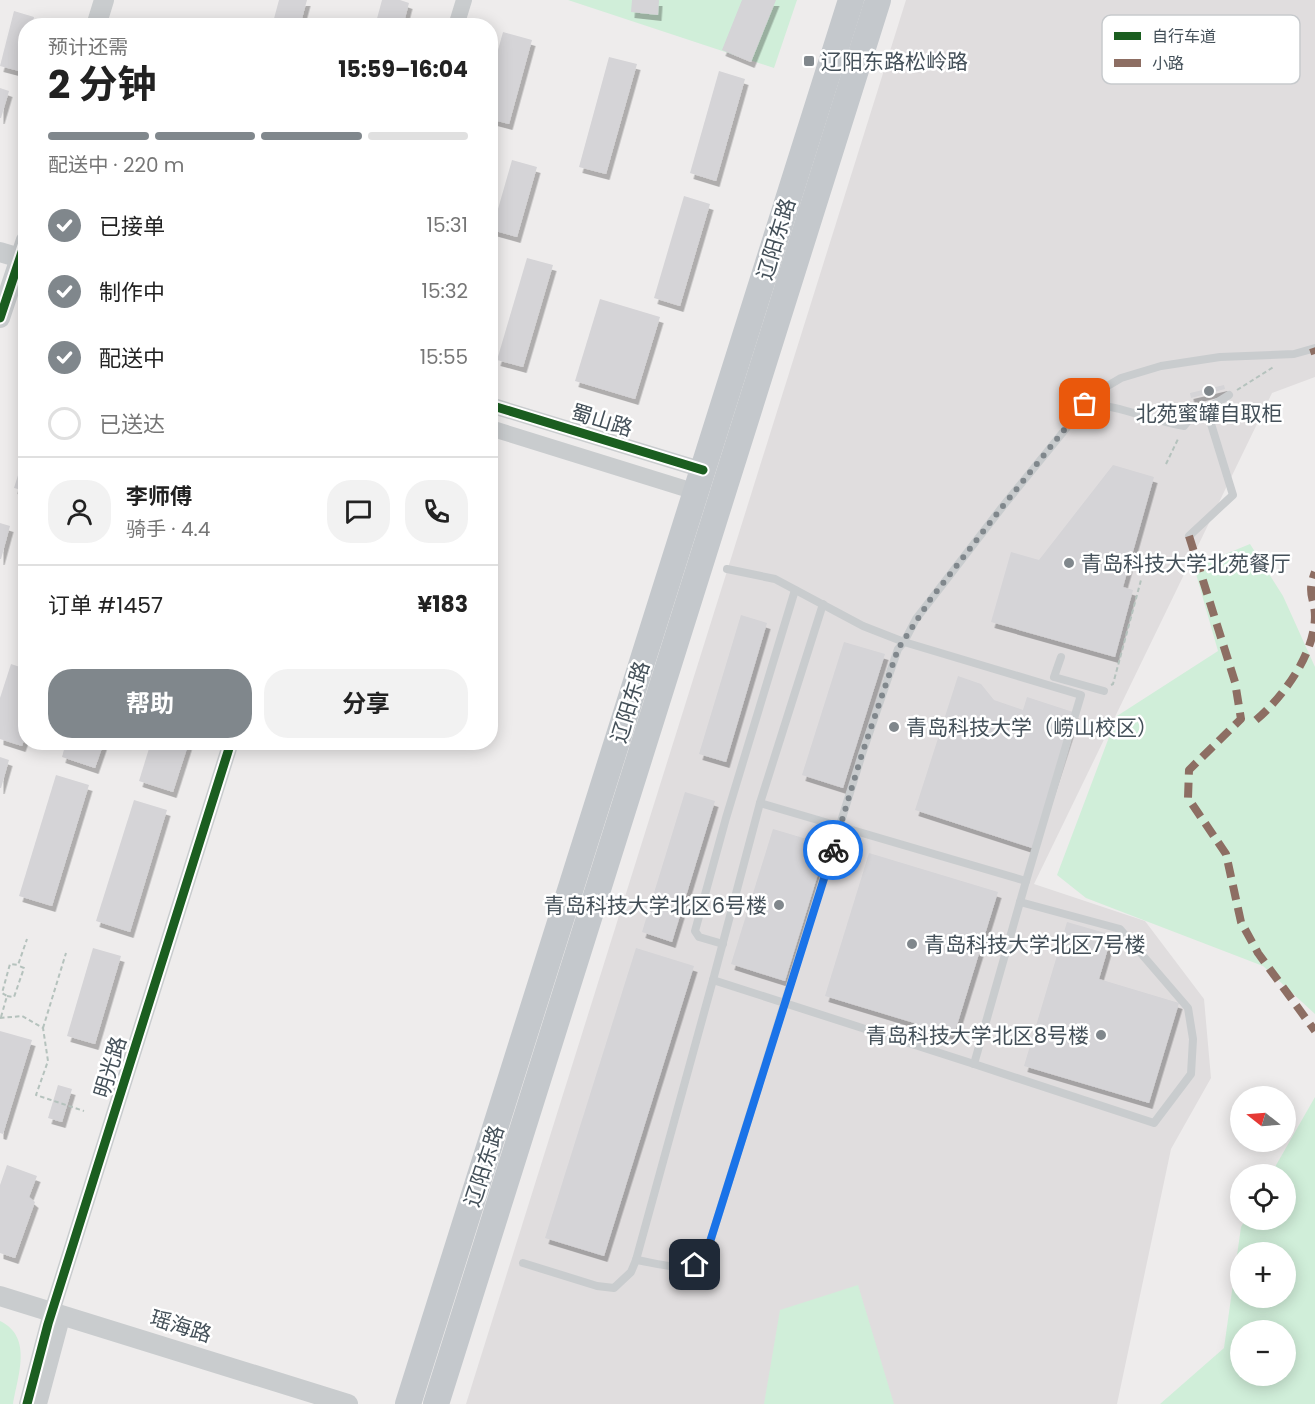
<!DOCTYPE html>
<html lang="zh">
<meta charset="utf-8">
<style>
:root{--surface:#fff;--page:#f2f2f2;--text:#222;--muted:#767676;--line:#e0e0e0;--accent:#80878c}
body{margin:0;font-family:Poppins,"Noto Sans SC",sans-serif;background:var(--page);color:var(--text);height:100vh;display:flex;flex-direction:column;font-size:22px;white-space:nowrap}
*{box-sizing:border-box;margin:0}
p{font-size:20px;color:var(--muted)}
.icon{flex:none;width:33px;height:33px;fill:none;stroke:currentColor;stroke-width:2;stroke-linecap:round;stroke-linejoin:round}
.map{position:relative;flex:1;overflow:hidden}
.panel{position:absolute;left:18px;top:18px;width:480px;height:732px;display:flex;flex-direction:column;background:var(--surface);border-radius:24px;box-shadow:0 3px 15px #0003}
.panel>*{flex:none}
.needle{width:39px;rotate:287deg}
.buttons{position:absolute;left:1230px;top:1086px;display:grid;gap:12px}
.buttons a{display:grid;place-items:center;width:66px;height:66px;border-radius:50%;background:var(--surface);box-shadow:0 3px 15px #0003;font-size:30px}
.pin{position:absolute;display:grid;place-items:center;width:51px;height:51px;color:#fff;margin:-26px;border-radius:12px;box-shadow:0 3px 9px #0006}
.courier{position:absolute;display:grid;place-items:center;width:60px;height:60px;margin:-30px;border:4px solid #1a73e8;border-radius:50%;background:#fff;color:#222;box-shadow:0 2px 8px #0007}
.head em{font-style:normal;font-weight:700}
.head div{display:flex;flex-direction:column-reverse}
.head{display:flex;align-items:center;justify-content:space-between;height:102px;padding:0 30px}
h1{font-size:39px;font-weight:700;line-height:45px}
.bar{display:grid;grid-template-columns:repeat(4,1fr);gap:9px 6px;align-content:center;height:72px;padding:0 30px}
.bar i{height:8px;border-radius:4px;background:var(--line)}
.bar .on{background:var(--accent)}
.bar p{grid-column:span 4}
.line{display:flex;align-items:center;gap:15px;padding:0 30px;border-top:2px solid var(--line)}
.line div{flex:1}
.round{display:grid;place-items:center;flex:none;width:63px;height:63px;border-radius:24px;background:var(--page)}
ol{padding:0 30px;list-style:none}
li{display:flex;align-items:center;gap:18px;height:66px}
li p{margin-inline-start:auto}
li .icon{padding:6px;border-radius:50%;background:var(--accent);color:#fff;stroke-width:4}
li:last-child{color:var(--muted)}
li i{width:33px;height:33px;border:3px solid var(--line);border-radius:50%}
.button{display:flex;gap:12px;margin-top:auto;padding:12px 30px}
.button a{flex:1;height:69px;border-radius:24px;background:var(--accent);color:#fff;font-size:24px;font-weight:700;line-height:69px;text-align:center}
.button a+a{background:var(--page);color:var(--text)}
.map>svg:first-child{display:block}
.education{fill:#e0ddde}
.green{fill:#d0eed9;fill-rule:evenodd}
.building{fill:#d5d4d7;filter:url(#shadow)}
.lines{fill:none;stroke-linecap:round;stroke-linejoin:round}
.path{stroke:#b5c2bd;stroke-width:2;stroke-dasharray:4.5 3;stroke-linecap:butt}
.service{stroke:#c9ccce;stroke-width:8}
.minor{stroke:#c9ccce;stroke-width:16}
.tertiary{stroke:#c9ccce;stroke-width:20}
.primary{stroke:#c4c8cc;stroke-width:26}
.quiet{stroke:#8d6e63;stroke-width:8;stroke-dasharray:15 8;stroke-linecap:butt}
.cycleway-casing{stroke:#fff;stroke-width:13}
.cycleway{stroke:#1b5e20;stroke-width:9}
.done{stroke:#80878c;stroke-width:6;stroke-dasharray:0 10.8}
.route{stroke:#1a73e8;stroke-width:8}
.poi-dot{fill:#80878c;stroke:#fff;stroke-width:2}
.labels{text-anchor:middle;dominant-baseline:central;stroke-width:5;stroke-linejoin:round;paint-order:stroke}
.poi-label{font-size:21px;fill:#445059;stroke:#fff;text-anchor:start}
.street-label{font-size:21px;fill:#445059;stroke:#fff}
.key{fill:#fff;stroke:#c7cacd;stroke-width:1.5}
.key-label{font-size:16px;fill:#445059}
</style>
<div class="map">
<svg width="1315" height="1404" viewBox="0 0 1315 1404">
<defs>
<filter id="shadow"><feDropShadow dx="3.5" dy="6" stdDeviation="0" flood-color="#0004"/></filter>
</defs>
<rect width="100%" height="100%" fill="#eeecec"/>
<path class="education" d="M 906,0 L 1315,0 L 1315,377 L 1272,393 L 1034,884 L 1145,921 L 1204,999 L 1211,1078 L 1171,1149 L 1117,1404 L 466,1404 Z"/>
<g class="green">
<path d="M 568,0 L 797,0 L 774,68 Z"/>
<path d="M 1250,544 L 1283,596 L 1315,667 L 1315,1014 L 1263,966 L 1086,898 L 1057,875 L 1117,716 L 1218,651 L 1194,567 Z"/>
<path d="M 1315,1097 L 1315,1404 L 1160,1404 L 1224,1348 L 1241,1227 L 1245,1220 L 1286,1220 L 1286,1174 L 1271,1174 ZM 1240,1252 L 1286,1252 L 1286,1298 L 1240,1298 ZM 1240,1330 L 1286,1330 L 1286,1376 L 1240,1376 Z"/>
<path d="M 858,1285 L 894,1404 L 764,1404 L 780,1310 Z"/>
<path d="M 0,1321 C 33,1337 18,1375 13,1404 L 0,1404 Z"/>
</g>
<g class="building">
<path d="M 279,0 L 307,0 L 300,26 L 272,26 Z"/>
<path d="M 382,0 L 400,0 L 409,3 L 403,26 L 375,26 Z"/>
<path d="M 632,0 L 659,0 L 658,15 L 631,12 Z"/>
<path d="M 742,0 L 776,0 L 751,62 L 722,50 Z"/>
<path d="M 14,11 L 34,17 L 32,26 L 26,26 L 26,48 L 19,71 L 0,66 Z"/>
<path d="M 503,32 L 532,40 L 509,124 L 490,119 L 490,79 Z"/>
<path d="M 609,57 L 637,64 L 606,174 L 579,167 Z"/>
<path d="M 719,71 L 745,79 L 716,181 L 690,173 Z"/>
<path d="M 0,88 L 9,91 L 1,118 L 0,118 Z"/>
<path d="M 512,160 L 537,167 L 517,237 L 492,230 Z"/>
<path d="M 684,196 L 710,204 L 680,306 L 654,298 Z"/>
<path d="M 527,258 L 553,265 L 523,367 L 497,360 Z"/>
<path d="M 600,299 L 660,317 L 635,399 L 575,381 Z"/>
<path d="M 1224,385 L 1225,389 L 1191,398 L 1190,393 Z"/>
<path d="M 25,453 L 26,453 L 26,491 L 14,488 Z"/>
<path d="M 1113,465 L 1154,477 L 1123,587 L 1133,590 L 1115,657 L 991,622 L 1011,552 L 1039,560 Z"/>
<path d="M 0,523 L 10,526 L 1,559 L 0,559 Z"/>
<path d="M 741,615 L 767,623 L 726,762 L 699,754 Z"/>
<path d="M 844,642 L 885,654 L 843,788 L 802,775 Z"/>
<path d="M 11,664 L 26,669 L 26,735 L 22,746 L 0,739 L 0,698 Z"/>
<path d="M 958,676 L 981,684 L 994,700 L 1023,710 L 1027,697 L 1076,713 L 1032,848 L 915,810 Z"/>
<path d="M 66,742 L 104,742 L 95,768 L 62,757 Z"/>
<path d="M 151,742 L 189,742 L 173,792 L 139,781 Z"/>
<path d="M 0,757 L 9,760 L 1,788 L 0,788 Z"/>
<path d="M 56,775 L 89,785 L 52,906 L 19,896 Z"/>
<path d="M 685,792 L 715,801 L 672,942 L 642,932 Z"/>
<path d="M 134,800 L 167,810 L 130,932 L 96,921 Z"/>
<path d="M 773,829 L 827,845 L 785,981 L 731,964 Z"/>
<path d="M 869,853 L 998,892 L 954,1035 L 825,996 Z"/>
<path d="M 1067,922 L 1112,935 L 1099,979 L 1179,1003 L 1149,1103 L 1024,1066 Z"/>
<path d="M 93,948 L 121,956 L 95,1044 L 67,1036 Z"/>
<path d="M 636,948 L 694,966 L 604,1256 L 545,1238 Z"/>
<path d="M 0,1031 L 32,1040 L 3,1134 L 0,1133 Z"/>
<path d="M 58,1085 L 72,1089 L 62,1122 L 48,1118 Z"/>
<path d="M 7,1165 L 37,1176 L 29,1197 L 35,1202 L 15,1258 L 0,1253 L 0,1185 Z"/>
</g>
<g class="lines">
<g class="path">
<path d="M 1237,390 L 1275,366"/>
<path d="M 1166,464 L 1179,437"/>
<path d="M 1111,685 L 1113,684 L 1141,580"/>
<path d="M 7,996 L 14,997 L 24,968 L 19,966"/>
<path d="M 1,1017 L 7,996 L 2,993 L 10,964 L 18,965 L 27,939"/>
<path d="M 0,1018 L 22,1016 L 43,1028 L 48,1061 L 36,1095 L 84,1111"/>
<path d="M 43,1028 L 66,953"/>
</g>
<g class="service">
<path d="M 1085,404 C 1116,404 1152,421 1184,426 L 1188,421 L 1229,395"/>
<path d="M 1189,536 L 1233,495 L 1207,411"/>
<path d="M 727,569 L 775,579 L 863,626 L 904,642 L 1081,695 L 1026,881 L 760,803"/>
<path d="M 823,604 L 760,803 L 713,980 L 974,1064 L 1026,881"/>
<path d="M 1061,657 L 1054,677 L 1104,691"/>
<path d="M 723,944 L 699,937 L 695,931 L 726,818 L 795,590"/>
<path d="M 974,1064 L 1154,1123 L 1191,1074 L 1193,1039 L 1188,1008 L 1120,929 L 1020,902"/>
<path d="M 636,1260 C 651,1262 688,1273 699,1263 C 704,1259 706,1251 709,1245 L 862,754 L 898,649 L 904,642 L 916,619 L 1003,506 L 1094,394 L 1121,378 L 1161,366 L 1220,357 L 1294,354 L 1315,348"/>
<path d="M 523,1263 L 597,1286 L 614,1288 L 631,1272 L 636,1260 L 713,980"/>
</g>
<g class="minor">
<path d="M 456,26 L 464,0"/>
<path d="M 490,405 L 703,470"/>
<path d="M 490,428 L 696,492"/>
<path d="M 27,1404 L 48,1324 L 231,742"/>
<path d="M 39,1404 L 62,1318"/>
</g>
<g class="tertiary">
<path d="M 96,26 L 104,0"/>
<path d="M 0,252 L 20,258"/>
<path d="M 0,318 L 26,240"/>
<path d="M 0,1296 L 348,1404"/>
</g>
<g class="primary">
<path d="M 408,1404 L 851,0"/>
<path d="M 436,1404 L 878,0"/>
</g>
<g class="quiet">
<path d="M 1313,348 L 1315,354"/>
<path d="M 1189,536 L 1235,682 L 1241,719 L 1189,770 L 1188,798 L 1226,854 L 1241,922 L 1258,953 L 1315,1031"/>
<path d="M 1256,720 C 1283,697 1314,655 1315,617 C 1315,597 1306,596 1315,572"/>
</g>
<defs>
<g id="cycleway">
<path d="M 0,318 L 26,240"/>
<path d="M 490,405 L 703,470"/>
<path d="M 27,1404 L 48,1324 L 231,742"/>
</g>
</defs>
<use href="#cycleway" class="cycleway-casing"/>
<use href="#cycleway" class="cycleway"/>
</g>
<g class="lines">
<path class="done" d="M 833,850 L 862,754 L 898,649 L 930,600 L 1003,506 L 1085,404"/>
<path class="route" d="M 695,1265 L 701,1262 L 709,1245 L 833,850"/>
</g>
<g class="poi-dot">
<rect x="803" y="55" width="12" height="12" rx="3"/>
<circle cx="1209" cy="391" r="6"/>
<circle cx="1069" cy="563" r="6"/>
<circle cx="894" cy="727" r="6"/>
<circle cx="779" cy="905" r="6"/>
<circle cx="912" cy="944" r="6"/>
<circle cx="1101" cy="1035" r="6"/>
</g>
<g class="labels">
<g class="poi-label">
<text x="821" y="61">辽阳东路松岭路</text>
<text x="1209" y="413" text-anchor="middle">北苑蜜罐自取柜</text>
<text x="1081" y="563">青岛科技大学北苑餐厅</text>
<text x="906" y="727">青岛科技大学（崂山校区）</text>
<text x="767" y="905" text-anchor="end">青岛科技大学北区6号楼</text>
<text x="924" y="944">青岛科技大学北区7号楼</text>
<text x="1089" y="1035" text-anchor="end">青岛科技大学北区8号楼</text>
</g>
<g class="street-label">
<text transform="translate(776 239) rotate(-73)">辽阳东路</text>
<text transform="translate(602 420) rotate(17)">蜀山路</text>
<text transform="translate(630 702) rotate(-73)">辽阳东路</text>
<text transform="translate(110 1067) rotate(-73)">明光路</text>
<text transform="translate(484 1166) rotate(-72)">辽阳东路</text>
<text transform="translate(181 1326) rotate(17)">瑶海路</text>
</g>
</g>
<rect x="1102" y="15" width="198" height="69" rx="9" class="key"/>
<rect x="1114" y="32" width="27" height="8" fill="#1b5e20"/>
<rect x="1114" y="59" width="27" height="8" fill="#8d6e63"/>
<g class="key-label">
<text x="1152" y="42">自行车道</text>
<text x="1152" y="69">小路</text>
</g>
</svg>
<div class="buttons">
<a><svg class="needle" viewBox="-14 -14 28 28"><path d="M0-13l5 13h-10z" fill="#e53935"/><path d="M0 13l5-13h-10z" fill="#767676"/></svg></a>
<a><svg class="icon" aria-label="locate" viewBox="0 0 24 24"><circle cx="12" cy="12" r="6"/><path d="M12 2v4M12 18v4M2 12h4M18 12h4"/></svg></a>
<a>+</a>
<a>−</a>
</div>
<div class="pin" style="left:1085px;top:404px;background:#ea580c"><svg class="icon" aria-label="bag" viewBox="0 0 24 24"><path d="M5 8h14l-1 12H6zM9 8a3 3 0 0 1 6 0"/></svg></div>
<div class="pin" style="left:695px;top:1265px;background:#1f2937"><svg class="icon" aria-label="home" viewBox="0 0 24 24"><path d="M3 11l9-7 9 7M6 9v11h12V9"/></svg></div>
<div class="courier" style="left:833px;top:850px"><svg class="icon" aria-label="bike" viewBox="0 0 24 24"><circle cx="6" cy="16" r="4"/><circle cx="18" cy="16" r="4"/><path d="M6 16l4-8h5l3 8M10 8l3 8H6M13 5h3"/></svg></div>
<section class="panel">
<div class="head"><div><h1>2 分钟</h1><p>预计还需</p></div><em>15:59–16:04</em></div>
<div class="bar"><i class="on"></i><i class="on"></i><i class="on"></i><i></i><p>配送中 · 220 m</p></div>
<ol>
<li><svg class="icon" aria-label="check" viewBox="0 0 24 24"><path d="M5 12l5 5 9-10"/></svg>已接单<p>15:31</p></li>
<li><svg class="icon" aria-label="check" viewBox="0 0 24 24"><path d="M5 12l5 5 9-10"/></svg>制作中<p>15:32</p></li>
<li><svg class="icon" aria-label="check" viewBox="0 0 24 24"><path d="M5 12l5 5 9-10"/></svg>配送中<p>15:55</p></li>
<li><i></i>已送达</li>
</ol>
<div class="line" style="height:108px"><a class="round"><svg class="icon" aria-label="person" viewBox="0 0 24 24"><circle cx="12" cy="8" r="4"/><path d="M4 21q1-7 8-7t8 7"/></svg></a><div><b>李师傅</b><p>骑手 · 4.4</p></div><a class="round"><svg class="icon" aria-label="chat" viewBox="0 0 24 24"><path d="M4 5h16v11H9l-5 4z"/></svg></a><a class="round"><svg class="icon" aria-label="phone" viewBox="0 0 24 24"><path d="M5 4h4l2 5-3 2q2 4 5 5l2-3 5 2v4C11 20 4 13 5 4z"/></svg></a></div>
<div class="line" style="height:78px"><div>订单 #1457</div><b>¥183</b></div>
<div class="button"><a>帮助</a><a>分享</a></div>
</section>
</div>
